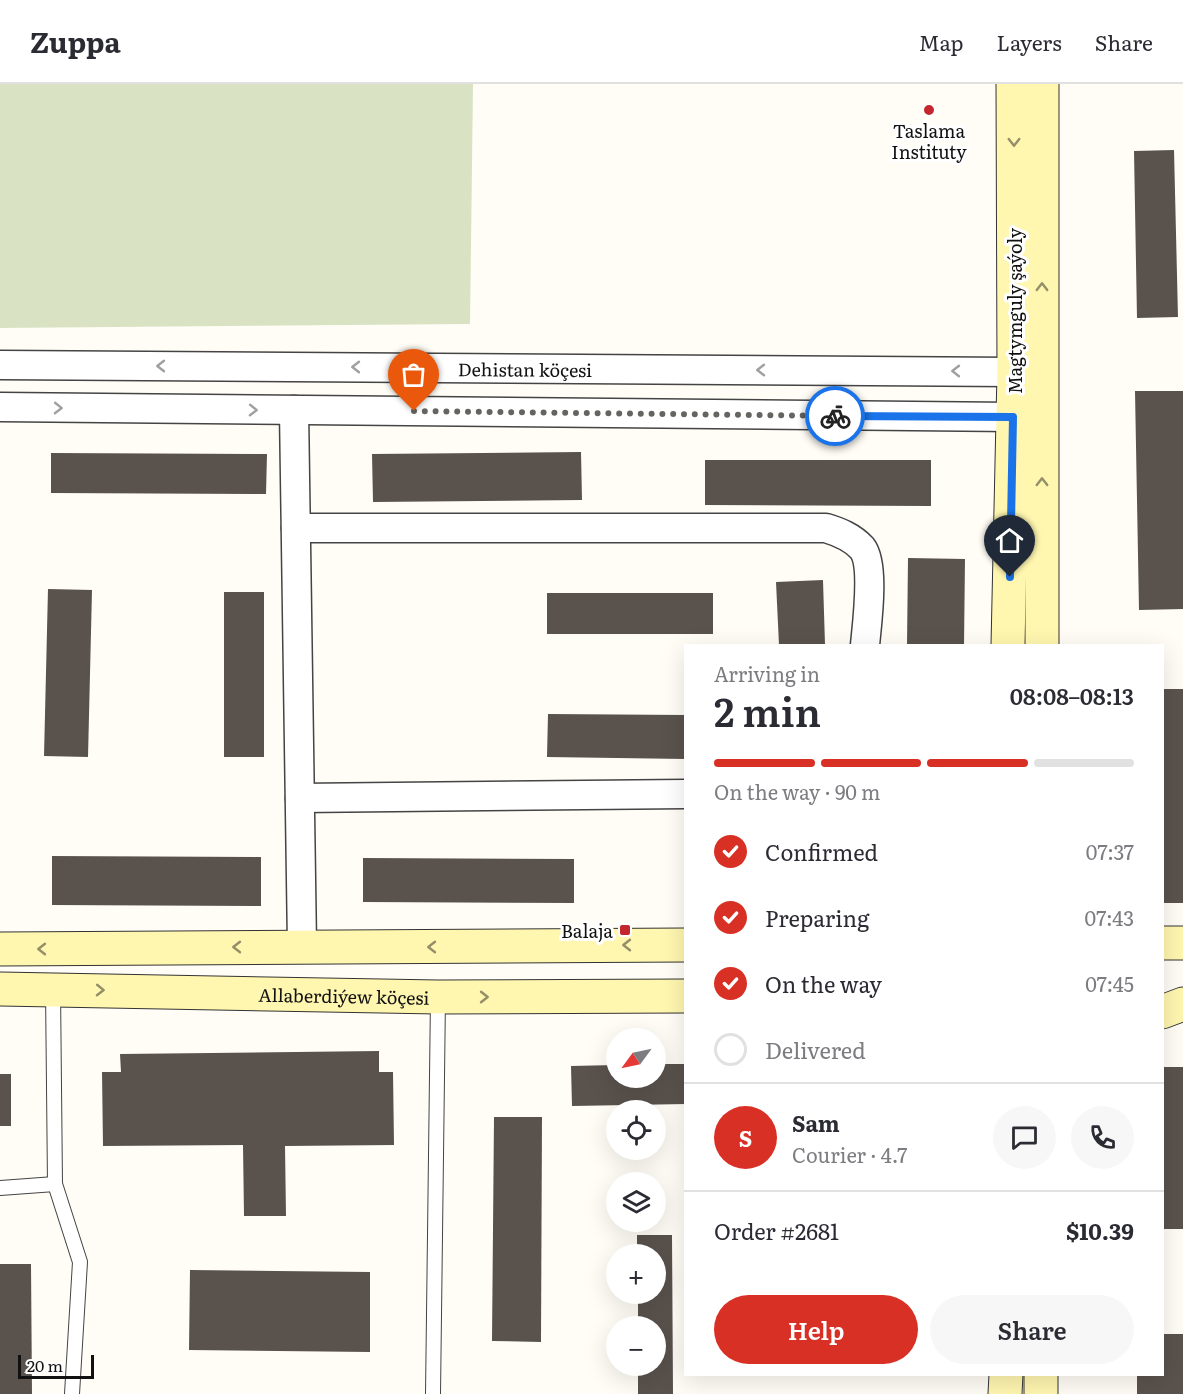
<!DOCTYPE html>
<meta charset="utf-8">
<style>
:root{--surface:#fff;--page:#f7f7f7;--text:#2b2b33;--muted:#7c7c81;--line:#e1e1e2;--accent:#d93025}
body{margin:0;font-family:Literata,serif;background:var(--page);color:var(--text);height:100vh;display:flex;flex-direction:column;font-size:22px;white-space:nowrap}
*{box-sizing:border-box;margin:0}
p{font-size:20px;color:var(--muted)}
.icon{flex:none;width:33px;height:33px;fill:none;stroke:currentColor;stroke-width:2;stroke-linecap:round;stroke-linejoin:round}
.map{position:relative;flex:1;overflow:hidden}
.sheet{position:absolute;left:684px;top:560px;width:480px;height:732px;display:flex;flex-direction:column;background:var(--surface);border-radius:0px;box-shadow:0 6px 24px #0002}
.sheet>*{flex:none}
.needle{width:39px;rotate:237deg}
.tools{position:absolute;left:606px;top:944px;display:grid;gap:12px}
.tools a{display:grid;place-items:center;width:60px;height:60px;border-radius:50%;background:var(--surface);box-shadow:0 6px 24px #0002;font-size:30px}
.scale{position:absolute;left:18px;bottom:15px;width:76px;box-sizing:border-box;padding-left:6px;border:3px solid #111;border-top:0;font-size:16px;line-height:21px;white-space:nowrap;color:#111;-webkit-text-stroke:4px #fff;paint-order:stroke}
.pin{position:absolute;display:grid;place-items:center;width:51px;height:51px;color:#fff;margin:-62px -26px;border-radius:50% 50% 50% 0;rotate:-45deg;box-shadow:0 0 6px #0007}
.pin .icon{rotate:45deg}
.courier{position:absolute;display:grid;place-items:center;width:60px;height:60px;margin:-30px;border:4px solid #1a73e8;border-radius:50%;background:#fff;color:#222;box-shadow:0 2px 8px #0007}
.head em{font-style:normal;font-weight:600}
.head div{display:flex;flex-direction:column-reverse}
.head{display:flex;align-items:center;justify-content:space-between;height:102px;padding:0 30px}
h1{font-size:39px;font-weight:600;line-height:45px}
.bar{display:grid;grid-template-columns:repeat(4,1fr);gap:9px 6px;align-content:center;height:72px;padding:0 30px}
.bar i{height:8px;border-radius:4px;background:var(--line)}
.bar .current{background:var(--accent)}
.bar p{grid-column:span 4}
.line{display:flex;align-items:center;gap:15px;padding:0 30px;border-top:2px solid var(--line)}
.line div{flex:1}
.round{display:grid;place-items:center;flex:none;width:63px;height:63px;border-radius:32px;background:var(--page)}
ol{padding:0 30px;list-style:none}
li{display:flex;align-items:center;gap:18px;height:66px}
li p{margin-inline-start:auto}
li .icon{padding:6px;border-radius:50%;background:var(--accent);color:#fff;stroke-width:4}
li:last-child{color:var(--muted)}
li i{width:33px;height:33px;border:3px solid var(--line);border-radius:50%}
.button{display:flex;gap:12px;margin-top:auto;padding:12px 30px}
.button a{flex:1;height:69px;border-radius:36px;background:var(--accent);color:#fff;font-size:24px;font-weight:600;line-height:69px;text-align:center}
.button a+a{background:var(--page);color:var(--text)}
header{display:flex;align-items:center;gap:36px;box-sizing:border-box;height:84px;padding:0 30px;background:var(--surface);border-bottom:2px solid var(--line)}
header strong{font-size:28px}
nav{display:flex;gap:33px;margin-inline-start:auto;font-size:21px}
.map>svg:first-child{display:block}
.cemetery{fill:#d9e3c4}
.building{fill:#5a524d}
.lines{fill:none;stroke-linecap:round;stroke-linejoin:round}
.lane-casing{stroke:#444;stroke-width:16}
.street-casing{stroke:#444;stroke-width:31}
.secondary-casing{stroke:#333;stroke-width:35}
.lane{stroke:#fff;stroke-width:14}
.street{stroke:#fff;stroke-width:28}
.secondary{stroke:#fff6b0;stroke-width:33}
.oneway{stroke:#948f68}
.oneway2{stroke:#a0a0a0}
.done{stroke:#646461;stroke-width:6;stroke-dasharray:0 10.8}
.route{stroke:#1a73e8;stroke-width:8}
.poi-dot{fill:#c4262e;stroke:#fff;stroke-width:2}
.labels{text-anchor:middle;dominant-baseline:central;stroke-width:6;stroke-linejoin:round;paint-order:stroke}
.poi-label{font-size:18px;fill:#111;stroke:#fff}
.street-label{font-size:18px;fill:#111;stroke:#fff}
</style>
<header>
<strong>Zuppa</strong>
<nav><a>Map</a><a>Layers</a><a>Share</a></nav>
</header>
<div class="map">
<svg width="1183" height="1310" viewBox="0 0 1183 1310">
<rect width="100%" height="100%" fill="#fffdf5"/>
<path class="cemetery" d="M 0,0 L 473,0 L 470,240 L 0,244 Z"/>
<g class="building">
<path d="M 1174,66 L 1178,233 L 1137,234 L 1134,67 Z"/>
<path d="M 1135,307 L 1183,307 L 1183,525 L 1139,526 Z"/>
<path d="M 581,368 L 582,416 L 373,418 L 372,370 Z"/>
<path d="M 51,369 L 267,370 L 266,410 L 51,409 Z"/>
<path d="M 705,376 L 931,376 L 931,422 L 705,421 Z"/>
<path d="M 908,474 L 965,475 L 964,561 L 907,561 Z"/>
<path d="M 823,496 L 825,561 L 779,561 L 776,498 Z"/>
<path d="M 48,505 L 92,506 L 88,673 L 44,672 Z"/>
<rect x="224" y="508" width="40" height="165"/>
<rect x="547" y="509" width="166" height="41"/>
<rect x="1162" y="605" width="21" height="214"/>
<path d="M 548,630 L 686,631 L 686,675 L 547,673 Z"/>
<path d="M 52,772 L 261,773 L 261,822 L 52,821 Z"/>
<path d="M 363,774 L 574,775 L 574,819 L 363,818 Z"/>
<path d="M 379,967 L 379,988 L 393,988 L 394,1061 L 285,1062 L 286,1132 L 244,1132 L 243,1061 L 103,1062 L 102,988 L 121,988 L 120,970 Z"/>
<path d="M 656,980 L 686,980 L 686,1020 L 572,1022 L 571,982 L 616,981 L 616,993 L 656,993 Z"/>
<rect x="1162" y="983" width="21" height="162"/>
<rect x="0" y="990" width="11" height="52"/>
<path d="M 494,1033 L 542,1033 L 541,1258 L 492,1257 Z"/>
<path d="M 637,1151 L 672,1151 L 673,1310 L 638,1310 L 638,1281 L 656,1281 L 656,1242 L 638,1242 L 638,1209 L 656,1209 L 656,1170 L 637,1170 Z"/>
<path d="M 0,1180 L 31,1180 L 32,1310 L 0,1310 Z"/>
<path d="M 190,1186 L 370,1188 L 370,1268 L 189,1266 Z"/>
<path d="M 1162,1250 L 1183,1250 L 1183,1310 L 1137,1310 L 1137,1290 L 1162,1290 Z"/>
</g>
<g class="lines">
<defs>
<g id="lane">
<path d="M 53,905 L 55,1100 L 80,1178 L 72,1310"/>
<path d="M 0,1104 L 55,1100"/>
<path d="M 433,1310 L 438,913"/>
</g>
<g id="street">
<path id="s1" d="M 0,281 L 1014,288"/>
<path d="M 0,323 L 1013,333"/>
<path d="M 294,326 L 302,862"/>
<path d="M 296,444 L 826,444 C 839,448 852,453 862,464 C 875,480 867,540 865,561"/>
<path d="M 300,714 L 686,710"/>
</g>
<g id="secondary">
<path d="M 1008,561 L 1014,288 L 1013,0"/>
<path d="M 1042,561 L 1042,0"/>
<path d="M 1162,859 L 1183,859"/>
<path d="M 0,865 L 686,861"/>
<path id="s2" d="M 0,905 L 438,913 L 686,912"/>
<path d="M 1162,928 L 1183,920"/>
<path d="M 1005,1310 L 1006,1290"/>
<path d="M 1041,1310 L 1041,1290"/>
</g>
</defs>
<use href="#lane" class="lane-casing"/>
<use href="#street" class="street-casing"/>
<use href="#secondary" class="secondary-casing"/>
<use href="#lane" class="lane"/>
<use href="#street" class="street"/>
<use href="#secondary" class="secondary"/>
</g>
<defs><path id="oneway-chevron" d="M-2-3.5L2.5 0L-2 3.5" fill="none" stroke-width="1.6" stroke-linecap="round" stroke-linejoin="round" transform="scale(1.5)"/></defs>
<g class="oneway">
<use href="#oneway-chevron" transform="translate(1014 58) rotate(90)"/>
<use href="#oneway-chevron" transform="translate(1042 203) rotate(-90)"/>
<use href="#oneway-chevron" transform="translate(1042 398) rotate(-90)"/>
<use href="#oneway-chevron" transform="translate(627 861) rotate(180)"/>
<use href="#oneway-chevron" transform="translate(237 863) rotate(180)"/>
<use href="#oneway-chevron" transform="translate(432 863) rotate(-180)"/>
<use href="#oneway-chevron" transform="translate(42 865) rotate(180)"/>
<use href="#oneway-chevron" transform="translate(100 906) rotate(1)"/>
<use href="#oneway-chevron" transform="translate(484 913)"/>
</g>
<g class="oneway2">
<use href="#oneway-chevron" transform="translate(161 282) rotate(-180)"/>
<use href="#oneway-chevron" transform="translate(356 283) rotate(-180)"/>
<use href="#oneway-chevron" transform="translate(761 286) rotate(-180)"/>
<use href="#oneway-chevron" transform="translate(956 287) rotate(-180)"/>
<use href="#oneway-chevron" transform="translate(58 324) rotate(1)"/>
<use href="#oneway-chevron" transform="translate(253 326) rotate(1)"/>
</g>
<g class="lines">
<path class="done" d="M 414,327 L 835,332"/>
<path class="route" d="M 835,332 L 1013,333 L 1010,493"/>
</g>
<g class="poi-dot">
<circle cx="929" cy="26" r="6"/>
<rect x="619" y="840" width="12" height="12" rx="3"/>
</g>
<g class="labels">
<g class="poi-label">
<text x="929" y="46">Taslama<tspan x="929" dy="21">Instituty</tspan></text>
<text x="613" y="846" text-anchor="end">Balaja</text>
</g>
<g class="street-label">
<text transform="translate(1014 227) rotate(-90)">Magtymguly şaýoly</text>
<text stroke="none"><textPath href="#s1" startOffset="525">Dehistan köçesi</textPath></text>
<text stroke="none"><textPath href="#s2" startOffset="344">Allaberdiýew köçesi</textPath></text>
</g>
</g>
</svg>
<div class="tools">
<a><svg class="needle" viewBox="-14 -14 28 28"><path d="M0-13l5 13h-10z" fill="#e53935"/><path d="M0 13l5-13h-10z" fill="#7c7c81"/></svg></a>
<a><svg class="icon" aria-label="locate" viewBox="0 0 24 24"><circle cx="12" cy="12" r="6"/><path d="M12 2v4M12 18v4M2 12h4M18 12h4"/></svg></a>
<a><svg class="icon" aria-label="layers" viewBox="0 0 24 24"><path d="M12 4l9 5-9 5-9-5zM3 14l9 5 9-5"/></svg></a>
<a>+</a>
<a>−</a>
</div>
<div class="scale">20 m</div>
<div class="pin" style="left:414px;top:327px;background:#ea580c"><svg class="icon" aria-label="bag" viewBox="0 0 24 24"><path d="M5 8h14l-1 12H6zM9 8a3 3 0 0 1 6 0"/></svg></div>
<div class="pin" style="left:1010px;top:493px;background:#1f2937"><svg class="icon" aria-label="home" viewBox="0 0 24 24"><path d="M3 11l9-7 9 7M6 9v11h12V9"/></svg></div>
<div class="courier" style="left:835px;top:332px"><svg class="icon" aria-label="bike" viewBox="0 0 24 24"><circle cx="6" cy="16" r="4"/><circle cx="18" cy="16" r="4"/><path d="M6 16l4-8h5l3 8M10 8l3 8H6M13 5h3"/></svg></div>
<section class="sheet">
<div class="head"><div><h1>2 min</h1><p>Arriving in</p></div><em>08:08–08:13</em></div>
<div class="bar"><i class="current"></i><i class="current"></i><i class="current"></i><i></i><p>On the way · 90 m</p></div>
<ol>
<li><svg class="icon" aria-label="check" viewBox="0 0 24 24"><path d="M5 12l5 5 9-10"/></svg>Confirmed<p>07:37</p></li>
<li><svg class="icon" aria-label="check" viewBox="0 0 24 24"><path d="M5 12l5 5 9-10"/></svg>Preparing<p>07:43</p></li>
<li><svg class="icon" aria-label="check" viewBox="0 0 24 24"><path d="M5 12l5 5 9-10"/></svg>On the way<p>07:45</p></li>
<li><i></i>Delivered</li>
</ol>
<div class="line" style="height:108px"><b class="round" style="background:var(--accent);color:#fff">S</b><div><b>Sam</b><p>Courier · 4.7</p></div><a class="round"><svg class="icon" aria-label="chat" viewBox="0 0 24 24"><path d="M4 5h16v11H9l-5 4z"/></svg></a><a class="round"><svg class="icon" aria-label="phone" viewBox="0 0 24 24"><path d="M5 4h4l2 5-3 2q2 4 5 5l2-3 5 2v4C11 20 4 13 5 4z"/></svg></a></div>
<div class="line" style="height:78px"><div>Order #2681</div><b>$10.39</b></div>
<div class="button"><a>Help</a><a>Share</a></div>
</section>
</div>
